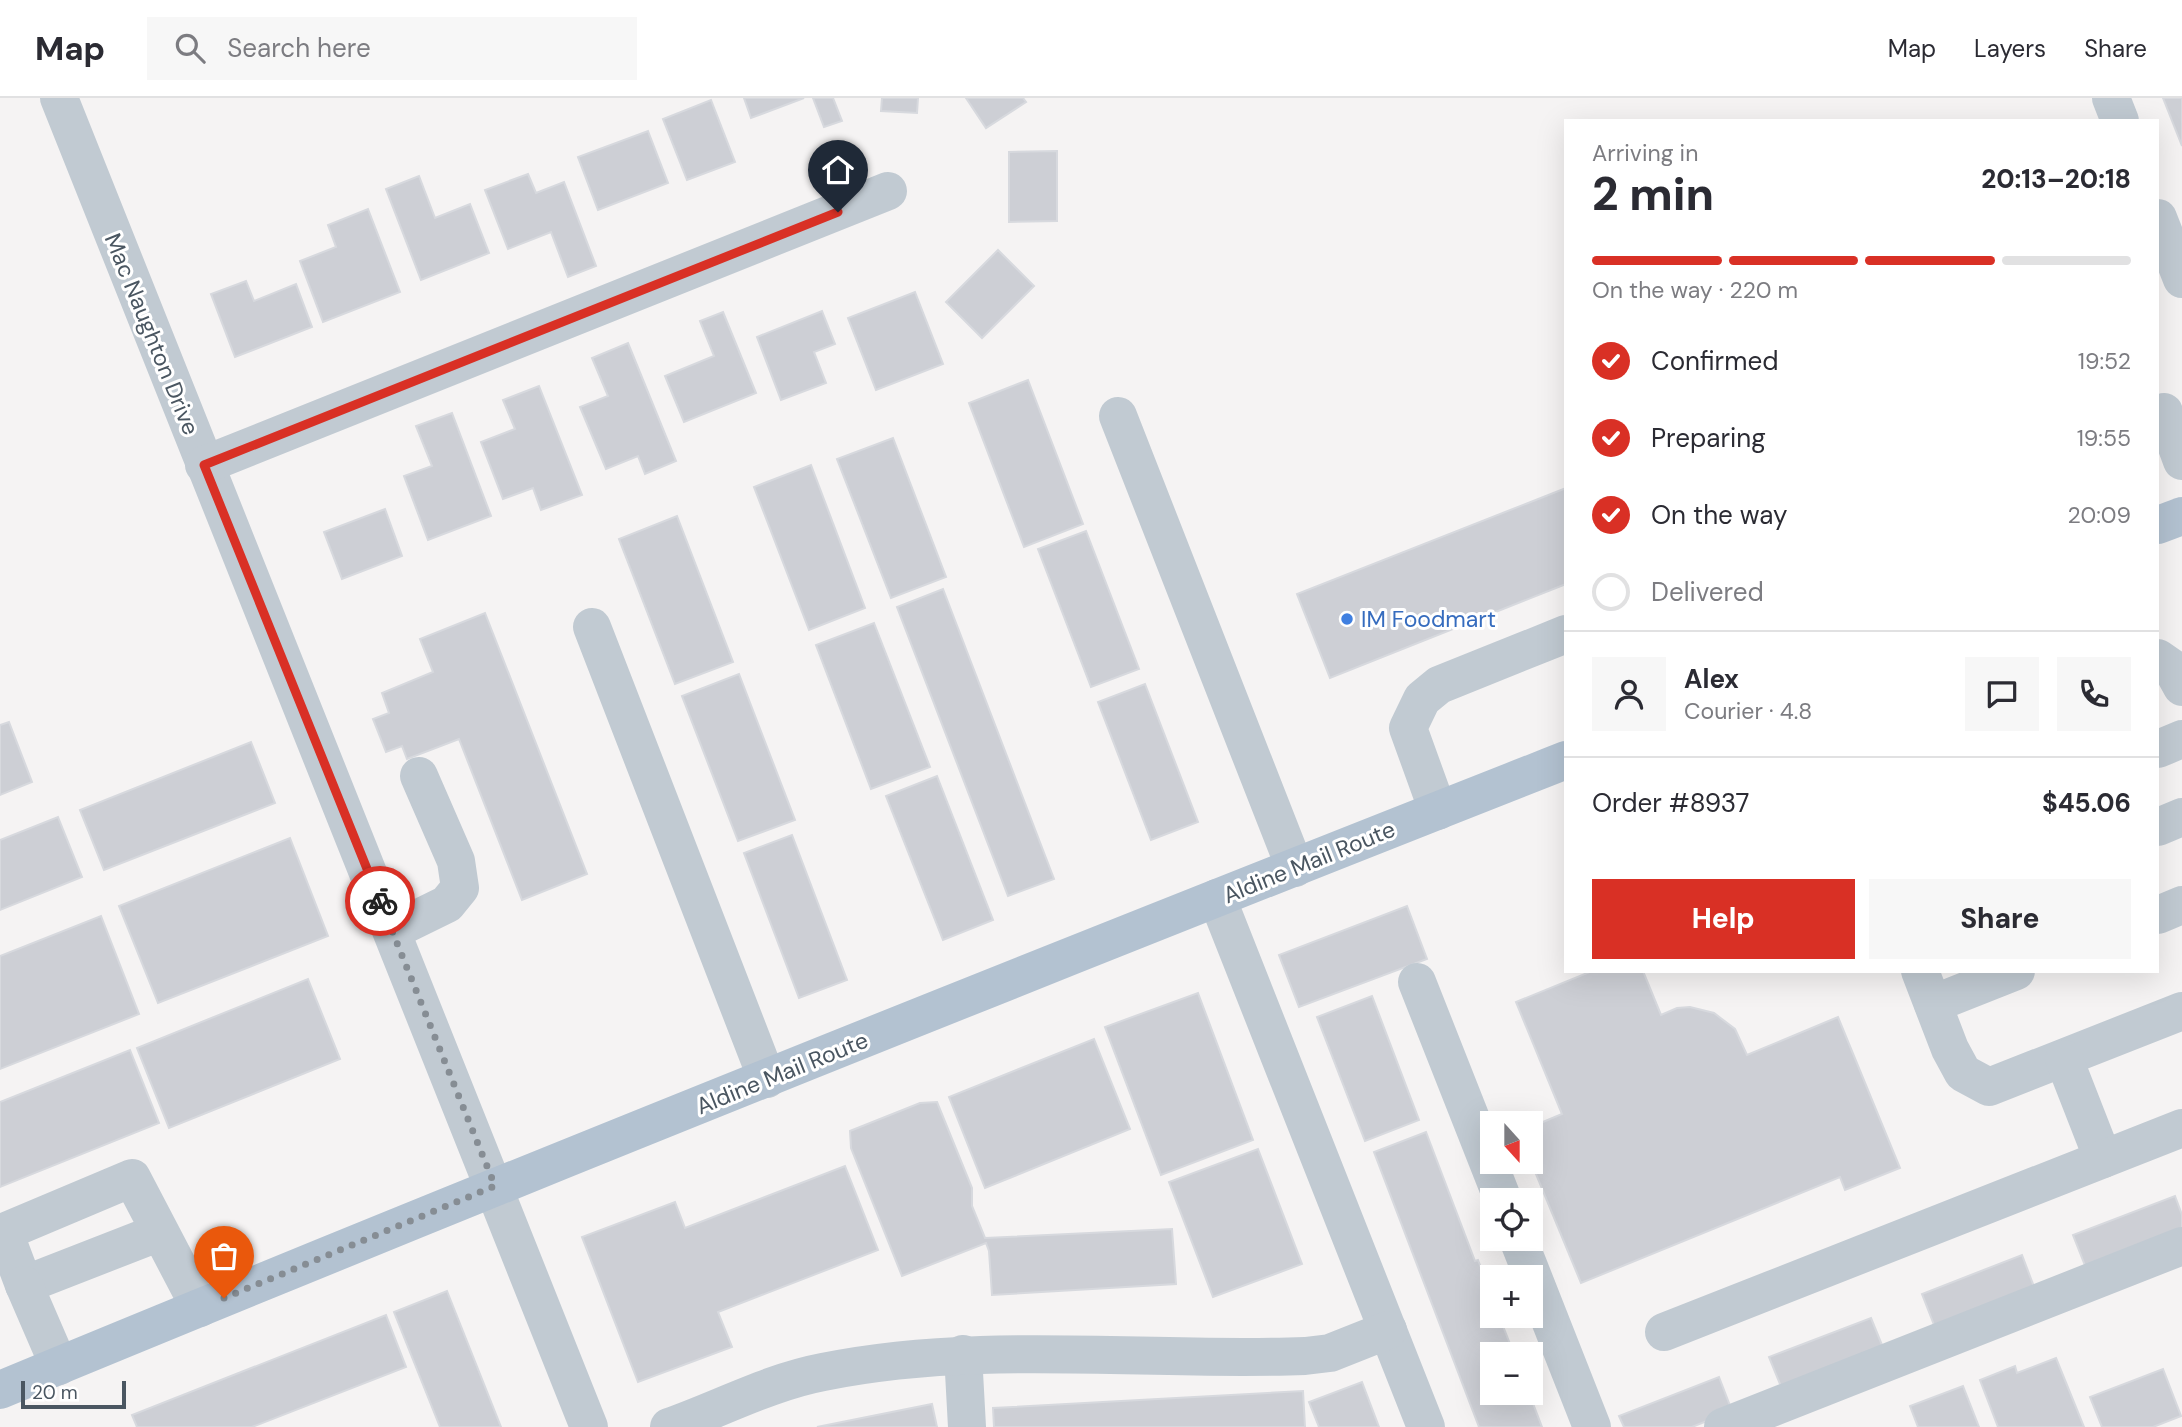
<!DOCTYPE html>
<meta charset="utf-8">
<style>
:root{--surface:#fff;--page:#f7f7f7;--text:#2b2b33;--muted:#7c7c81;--line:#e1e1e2;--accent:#d93025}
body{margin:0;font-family:"DM Sans",sans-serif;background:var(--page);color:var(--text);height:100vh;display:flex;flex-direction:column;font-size:26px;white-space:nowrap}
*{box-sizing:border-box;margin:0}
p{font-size:23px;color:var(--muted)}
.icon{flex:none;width:38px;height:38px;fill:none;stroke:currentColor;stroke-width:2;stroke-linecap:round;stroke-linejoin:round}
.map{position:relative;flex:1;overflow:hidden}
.side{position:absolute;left:1564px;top:21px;width:595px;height:854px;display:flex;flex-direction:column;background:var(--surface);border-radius:0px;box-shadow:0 7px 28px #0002}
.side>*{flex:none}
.needle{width:46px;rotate:159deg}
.controls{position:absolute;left:1480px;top:1013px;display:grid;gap:14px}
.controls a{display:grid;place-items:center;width:63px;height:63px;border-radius:0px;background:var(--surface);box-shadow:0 7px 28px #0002;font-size:35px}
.scale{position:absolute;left:21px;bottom:18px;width:105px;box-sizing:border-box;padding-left:7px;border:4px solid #4a5661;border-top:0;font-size:19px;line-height:24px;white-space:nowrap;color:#4a5661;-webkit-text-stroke:5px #fff;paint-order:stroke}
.pin{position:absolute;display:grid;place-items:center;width:60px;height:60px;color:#fff;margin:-72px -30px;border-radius:50% 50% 50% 0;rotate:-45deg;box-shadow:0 0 7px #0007}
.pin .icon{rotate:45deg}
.courier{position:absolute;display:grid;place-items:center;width:70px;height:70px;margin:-35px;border:5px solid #d93025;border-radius:50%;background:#fff;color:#222;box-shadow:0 2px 9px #0007}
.head em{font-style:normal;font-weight:800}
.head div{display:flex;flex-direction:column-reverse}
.head{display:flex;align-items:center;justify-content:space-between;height:119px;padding:0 28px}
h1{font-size:46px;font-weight:800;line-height:52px}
.bar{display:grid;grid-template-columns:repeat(4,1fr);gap:10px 7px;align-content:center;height:84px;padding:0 28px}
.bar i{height:9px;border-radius:5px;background:var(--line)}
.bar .current{background:var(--accent)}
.bar p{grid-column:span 4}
.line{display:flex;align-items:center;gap:18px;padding:0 28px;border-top:2px solid var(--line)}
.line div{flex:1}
.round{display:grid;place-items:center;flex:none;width:74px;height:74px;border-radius:0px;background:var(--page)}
ol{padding:0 28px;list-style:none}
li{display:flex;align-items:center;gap:21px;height:77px}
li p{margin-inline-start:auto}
li .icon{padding:7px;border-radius:50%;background:var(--accent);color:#fff;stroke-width:4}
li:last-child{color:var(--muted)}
li i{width:38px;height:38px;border:4px solid var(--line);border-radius:50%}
.primary-button{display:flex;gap:14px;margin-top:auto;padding:14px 28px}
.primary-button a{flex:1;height:80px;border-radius:0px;background:var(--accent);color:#fff;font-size:28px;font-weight:800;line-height:80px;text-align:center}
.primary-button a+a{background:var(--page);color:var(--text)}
header{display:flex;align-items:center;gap:42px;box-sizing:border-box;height:98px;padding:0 35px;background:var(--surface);border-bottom:2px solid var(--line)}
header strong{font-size:33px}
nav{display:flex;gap:38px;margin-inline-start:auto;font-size:24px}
.search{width:490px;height:63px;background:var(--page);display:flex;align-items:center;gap:18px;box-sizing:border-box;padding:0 24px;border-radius:0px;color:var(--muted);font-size:26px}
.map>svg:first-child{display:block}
.building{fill:#cdcfd5;stroke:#d7d9de;stroke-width:2}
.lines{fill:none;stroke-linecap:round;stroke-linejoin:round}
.minor{stroke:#c1cad2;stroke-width:38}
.major{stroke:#b3c2d1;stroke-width:38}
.done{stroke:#868d94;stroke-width:7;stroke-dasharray:0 12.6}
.route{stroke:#d93025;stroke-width:9}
.shop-dot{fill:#3f7fe0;stroke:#fff;stroke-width:2.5}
.labels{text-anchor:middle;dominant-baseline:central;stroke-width:6;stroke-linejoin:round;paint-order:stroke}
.street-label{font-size:23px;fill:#4a5661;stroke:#fff}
.shop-label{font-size:23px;fill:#366cbe;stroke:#fff;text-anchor:start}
</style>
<header>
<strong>Map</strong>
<div class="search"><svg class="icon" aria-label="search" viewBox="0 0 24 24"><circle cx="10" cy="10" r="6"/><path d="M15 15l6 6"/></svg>Search here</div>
<nav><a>Map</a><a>Layers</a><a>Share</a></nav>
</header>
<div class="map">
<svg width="2182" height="1329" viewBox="0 0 2182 1329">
<rect width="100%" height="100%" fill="#f5f3f3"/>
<g class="building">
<path d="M 744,0 L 804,0 L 751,20 Z"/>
<path d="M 813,0 L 833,0 L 842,23 L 824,29 Z"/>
<path d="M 882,0 L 918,0 L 917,15 L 881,13 Z"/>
<path d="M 966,0 L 1023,0 L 1026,4 L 986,30 Z"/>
<path d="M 2163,0 L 2182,0 L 2182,48 Z"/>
<path d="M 711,2 L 735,64 L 687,82 L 663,21 Z"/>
<path d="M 648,33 L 668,85 L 598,112 L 578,59 Z"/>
<path d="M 1057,53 L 1057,123 L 1009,124 L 1009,54 Z"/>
<path d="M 528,76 L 536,95 L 564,84 L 596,168 L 568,179 L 551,134 L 508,151 L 485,92 Z"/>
<path d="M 419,78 L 435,120 L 470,106 L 489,155 L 421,182 L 386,91 Z"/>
<path d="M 368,111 L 400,194 L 323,224 L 300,163 L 336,149 L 328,127 Z"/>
<path d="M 998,152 L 1034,188 L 982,240 L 946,204 Z"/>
<path d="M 246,183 L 254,203 L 296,186 L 312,229 L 235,259 L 211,196 Z"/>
<path d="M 915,194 L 943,266 L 876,292 L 848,220 Z"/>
<path d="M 822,213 L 835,246 L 814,254 L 826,285 L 781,302 L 757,239 Z"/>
<path d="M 723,214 L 756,295 L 684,324 L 665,278 L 714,258 L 700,223 Z"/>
<path d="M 628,245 L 676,363 L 645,376 L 638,358 L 606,371 L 580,309 L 608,298 L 592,260 Z"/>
<path d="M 1028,282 L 1083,426 L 1024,449 L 969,305 Z"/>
<path d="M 539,288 L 582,397 L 541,412 L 533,390 L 503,401 L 481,344 L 515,331 L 503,302 Z"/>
<path d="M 452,315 L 491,418 L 428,442 L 404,378 L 432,368 L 416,328 Z"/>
<path d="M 893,340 L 946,479 L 891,500 L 837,361 Z"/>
<path d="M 811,367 L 865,510 L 809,532 L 754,389 Z"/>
<path d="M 1566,390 L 1566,486 L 1330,580 L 1297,496 Z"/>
<path d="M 385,411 L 402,458 L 342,481 L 324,434 Z"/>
<path d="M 677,418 L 733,564 L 675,586 L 619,441 Z"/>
<path d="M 1086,433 L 1139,571 L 1091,589 L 1038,451 Z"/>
<path d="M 943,491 L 1054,781 L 1008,798 L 897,509 Z"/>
<path d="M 485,515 L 587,776 L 522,802 L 459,641 L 407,661 L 402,648 L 386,654 L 373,621 L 389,615 L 382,595 L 433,574 L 420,541 Z"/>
<path d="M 874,525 L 930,669 L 871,691 L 816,547 Z"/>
<path d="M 739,576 L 795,722 L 738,743 L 682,598 Z"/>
<path d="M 1145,586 L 1198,724 L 1151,742 L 1098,604 Z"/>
<path d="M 9,624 L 32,684 L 0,697 L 0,627 Z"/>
<path d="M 251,644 L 275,705 L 104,772 L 80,712 Z"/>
<path d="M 937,678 L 993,822 L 943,842 L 886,698 Z"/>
<path d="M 58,719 L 82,779 L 0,812 L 0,742 Z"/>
<path d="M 792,737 L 847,882 L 799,900 L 744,755 Z"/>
<path d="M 290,740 L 328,838 L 158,905 L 119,808 Z"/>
<path d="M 1407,808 L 1427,861 L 1299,909 L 1279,857 Z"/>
<path d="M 101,818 L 139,916 L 0,971 L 0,858 Z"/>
<path d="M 1592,873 L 1643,873 L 1661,917 L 1677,910 L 1690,909 L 1714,915 L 1735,931 L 1747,957 L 1838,919 L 1900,1070 L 1845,1092 L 1840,1079 L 1581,1185 L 1531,1064 L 1531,1029 L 1562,1016 L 1516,904 Z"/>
<path d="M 308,881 L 340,961 L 169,1030 L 137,950 Z"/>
<path d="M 1198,895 L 1253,1042 L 1161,1077 L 1105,929 Z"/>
<path d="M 1372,898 L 1419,1022 L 1365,1043 L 1317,919 Z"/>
<path d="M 1094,941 L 1130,1031 L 985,1090 L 949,999 Z"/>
<path d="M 130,952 L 159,1025 L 0,1089 L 0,1004 Z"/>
<path d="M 937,1004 L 972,1090 L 972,1108 L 985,1140 L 1172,1131 L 1176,1186 L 992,1197 L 989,1153 L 986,1145 L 902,1178 L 851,1050 L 850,1033 L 920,1005 Z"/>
<path d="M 1426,1034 L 1475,1163 L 1478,1162 L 1493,1201 L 1493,1218 L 1499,1218 L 1514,1256 L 1493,1256 L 1493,1295 L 1529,1295 L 1542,1329 L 1479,1329 L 1374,1054 Z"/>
<path d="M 1258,1051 L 1302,1166 L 1213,1199 L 1169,1084 Z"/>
<path d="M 845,1068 L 878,1152 L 718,1214 L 732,1249 L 638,1284 L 582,1139 L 675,1104 L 685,1130 Z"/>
<path d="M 2175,1098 L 2182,1117 L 2182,1133 L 2086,1170 L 2073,1137 Z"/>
<path d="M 2022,1157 L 2036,1194 L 1936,1232 L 1922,1196 Z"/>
<path d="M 447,1193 L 501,1329 L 440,1329 L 394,1214 Z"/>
<path d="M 386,1217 L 406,1269 L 252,1329 L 137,1329 L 132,1317 Z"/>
<path d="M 1871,1220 L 1884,1252 L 1782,1291 L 1769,1259 Z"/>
<path d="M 2056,1260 L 2084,1329 L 1998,1329 L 1980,1282 L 2015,1268 L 2017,1275 Z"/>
<path d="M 2163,1271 L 2181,1318 L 2153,1329 L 2102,1329 L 2090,1299 Z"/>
<path d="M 1719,1279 L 1732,1313 L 1692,1329 L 1624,1329 L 1619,1318 Z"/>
<path d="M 1362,1284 L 1379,1329 L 1319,1329 L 1309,1304 Z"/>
<path d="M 1963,1288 L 1979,1329 L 1918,1329 L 1910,1308 Z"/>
<path d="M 1303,1293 L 1305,1329 L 994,1329 L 993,1310 Z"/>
<path d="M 932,1306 L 937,1329 L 817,1329 Z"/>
</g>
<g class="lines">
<g class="minor">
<path d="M 59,0 C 234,444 416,885 589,1329"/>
<path d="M 2111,0 L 2120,23"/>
<path d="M 2158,120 L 2182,181"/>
<path d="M 2164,314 L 2182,363"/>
<path d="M 1118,318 L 1295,770"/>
<path d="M 204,367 L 888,93"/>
<path d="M 592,529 L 767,981"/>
<path d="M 2158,560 L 2171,569 L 2182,589"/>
<path d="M 2158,651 L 2182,641"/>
<path d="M 1438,713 L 1408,630 L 1422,601 L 1439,587 L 1566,536"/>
<path d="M 2158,729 L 2182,719"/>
<path d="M 1217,800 L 1426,1329"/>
<path d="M 2158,817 L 2182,807"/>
<path d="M 392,833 L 447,806 L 460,790 L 456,763 L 419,678"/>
<path d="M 1920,873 L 1950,951 L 1963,975 L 1989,989 L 2182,913"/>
<path d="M 1417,884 L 1503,1102"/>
<path d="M 1933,906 L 2016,873"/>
<path d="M 2064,961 L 2103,1061"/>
<path d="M 160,1134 L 24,1187 L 4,1134 L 132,1080 L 200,1210"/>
<path d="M 1518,1141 L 1592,1329"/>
<path d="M 24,1187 L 59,1268"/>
<path d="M 1664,1234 L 2182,1030"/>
<path d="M 963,1256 L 967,1329"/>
<path d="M 669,1329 C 720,1311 770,1284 823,1274 C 982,1242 1144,1264 1305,1258 L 1330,1255 L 1388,1232"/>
<path d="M 1723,1329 L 2182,1148"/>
</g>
<g class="major">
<path d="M 2158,427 L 2182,418"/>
<path d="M 0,1292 C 520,1077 1043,868 1566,662"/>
</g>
</g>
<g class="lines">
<path class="done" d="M 224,1200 L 495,1088 L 380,803"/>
<path class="route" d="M 380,803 L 204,367 L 838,114"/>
</g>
<circle class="shop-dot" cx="1347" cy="521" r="7"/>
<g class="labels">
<g class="street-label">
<text transform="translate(152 236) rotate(68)">Mac Naughton Drive</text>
<text transform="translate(1309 764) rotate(-22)">Aldine Mail Route</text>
<text transform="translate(782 975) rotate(-22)">Aldine Mail Route</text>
</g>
<g class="shop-label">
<text x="1361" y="521">IM Foodmart</text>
</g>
</g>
</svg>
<div class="controls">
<a><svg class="needle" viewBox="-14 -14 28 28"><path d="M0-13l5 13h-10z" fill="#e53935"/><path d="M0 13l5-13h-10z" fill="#7c7c81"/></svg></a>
<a><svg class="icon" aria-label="locate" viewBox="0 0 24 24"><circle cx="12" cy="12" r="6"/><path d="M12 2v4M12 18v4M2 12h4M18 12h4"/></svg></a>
<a>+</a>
<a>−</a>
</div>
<div class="scale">20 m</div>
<div class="pin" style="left:224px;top:1200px;background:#ea580c"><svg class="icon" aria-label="bag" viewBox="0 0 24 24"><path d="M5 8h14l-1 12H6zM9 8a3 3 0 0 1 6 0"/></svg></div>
<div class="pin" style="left:838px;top:114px;background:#1f2937"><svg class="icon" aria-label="home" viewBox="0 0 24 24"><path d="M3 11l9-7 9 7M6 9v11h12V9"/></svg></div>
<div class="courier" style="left:380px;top:803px"><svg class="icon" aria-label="bike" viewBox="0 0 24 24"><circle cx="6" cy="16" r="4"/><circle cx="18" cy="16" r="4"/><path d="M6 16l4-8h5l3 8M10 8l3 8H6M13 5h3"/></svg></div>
<section class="side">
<div class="head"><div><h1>2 min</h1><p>Arriving in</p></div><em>20:13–20:18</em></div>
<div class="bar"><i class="current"></i><i class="current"></i><i class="current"></i><i></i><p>On the way · 220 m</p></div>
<ol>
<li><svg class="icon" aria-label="check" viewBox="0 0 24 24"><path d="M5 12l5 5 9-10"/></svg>Confirmed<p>19:52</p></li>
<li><svg class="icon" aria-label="check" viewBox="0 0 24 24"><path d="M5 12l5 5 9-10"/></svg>Preparing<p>19:55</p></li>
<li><svg class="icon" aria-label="check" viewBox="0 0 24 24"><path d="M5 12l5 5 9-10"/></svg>On the way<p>20:09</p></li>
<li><i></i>Delivered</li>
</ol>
<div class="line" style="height:126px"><a class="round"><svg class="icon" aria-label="person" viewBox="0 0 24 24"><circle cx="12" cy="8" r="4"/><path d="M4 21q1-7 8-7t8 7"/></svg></a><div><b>Alex</b><p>Courier · 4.8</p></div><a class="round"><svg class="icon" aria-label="chat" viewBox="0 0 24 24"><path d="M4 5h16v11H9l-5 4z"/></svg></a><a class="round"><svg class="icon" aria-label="phone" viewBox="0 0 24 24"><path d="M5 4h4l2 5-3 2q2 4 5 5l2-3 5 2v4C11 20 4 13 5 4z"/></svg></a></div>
<div class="line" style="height:91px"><div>Order #8937</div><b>$45.06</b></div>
<div class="primary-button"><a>Help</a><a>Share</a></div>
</section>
</div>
